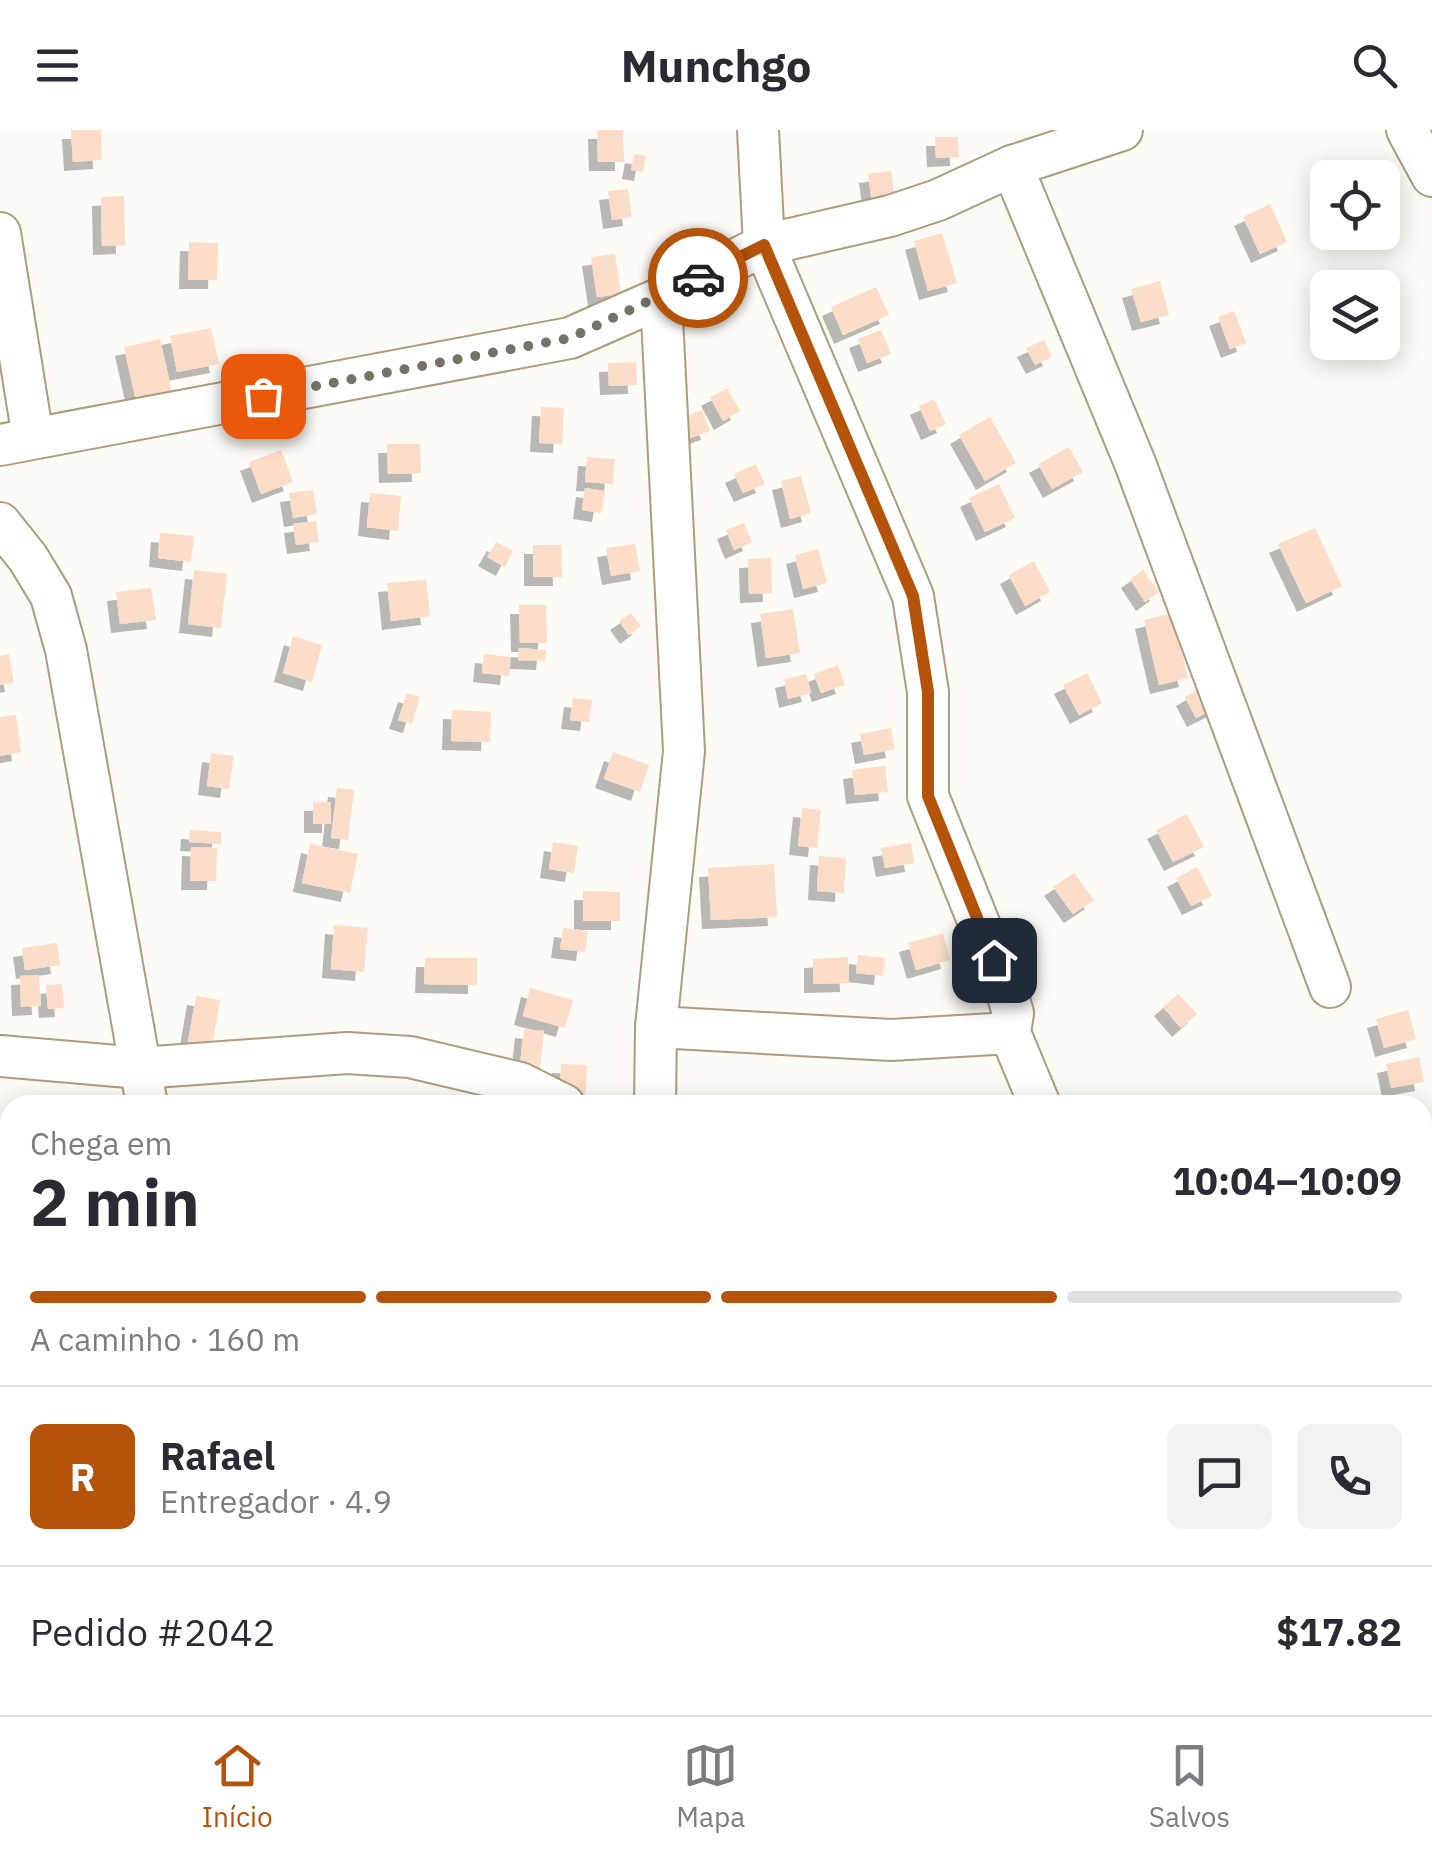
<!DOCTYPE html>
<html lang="pt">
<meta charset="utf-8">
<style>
:root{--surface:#fff;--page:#f2f2f3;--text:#2b2b33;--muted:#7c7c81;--line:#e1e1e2;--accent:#b45309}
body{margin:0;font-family:"IBM Plex Sans",sans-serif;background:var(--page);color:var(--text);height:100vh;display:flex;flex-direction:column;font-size:38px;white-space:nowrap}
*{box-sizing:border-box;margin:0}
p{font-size:32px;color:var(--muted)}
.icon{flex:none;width:55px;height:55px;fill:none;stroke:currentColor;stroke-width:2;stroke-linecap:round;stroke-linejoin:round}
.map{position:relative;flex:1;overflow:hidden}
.drawer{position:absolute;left:0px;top:965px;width:1432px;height:620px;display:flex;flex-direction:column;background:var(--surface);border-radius:30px 30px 0 0;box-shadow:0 5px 25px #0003}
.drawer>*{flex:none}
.fabs{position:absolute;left:1310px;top:30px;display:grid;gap:20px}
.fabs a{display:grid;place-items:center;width:90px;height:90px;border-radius:15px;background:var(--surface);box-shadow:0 5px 25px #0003;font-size:50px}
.pin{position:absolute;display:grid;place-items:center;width:85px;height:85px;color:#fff;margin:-42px;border-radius:20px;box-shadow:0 5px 15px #0006}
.courier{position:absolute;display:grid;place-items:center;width:100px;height:100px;margin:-50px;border:8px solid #b45309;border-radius:50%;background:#fff;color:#222;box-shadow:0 2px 12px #0007}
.head em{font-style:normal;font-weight:700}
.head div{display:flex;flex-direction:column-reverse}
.head{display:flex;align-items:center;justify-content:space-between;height:170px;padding:0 30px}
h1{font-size:65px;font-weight:700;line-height:75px}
.bar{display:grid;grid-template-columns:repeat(4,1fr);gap:15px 10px;align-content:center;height:120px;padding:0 30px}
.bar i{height:12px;border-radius:8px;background:var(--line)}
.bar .current{background:var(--accent)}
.bar p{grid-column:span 4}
.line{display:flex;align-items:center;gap:25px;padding:0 30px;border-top:2px solid var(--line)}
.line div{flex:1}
.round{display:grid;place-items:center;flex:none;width:105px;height:105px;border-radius:15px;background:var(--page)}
header{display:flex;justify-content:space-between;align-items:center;height:130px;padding:0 30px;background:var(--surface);font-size:45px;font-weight:700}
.menu{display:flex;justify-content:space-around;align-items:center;height:140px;border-top:2px solid var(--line);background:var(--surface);font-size:28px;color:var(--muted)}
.menu a{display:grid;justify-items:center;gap:5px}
.menu .current{color:var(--accent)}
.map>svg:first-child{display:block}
.building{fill:#fbddc9;filter:url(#shadow)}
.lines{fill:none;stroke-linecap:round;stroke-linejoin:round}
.street-casing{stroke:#aa9d80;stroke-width:44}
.street{stroke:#fff;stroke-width:40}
.done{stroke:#767269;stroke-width:10;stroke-dasharray:0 18}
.route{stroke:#b45309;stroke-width:12}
</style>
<header><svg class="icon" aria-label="menu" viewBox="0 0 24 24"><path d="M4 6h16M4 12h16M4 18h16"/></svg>Munchgo<svg class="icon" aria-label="search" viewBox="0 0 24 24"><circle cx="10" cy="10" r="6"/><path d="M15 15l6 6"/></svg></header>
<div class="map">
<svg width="1432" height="1585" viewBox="0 0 1432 1585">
<defs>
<filter id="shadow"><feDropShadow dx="-9" dy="9" stdDeviation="0" flood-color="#0004"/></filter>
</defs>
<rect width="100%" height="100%" fill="#fdfbf5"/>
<g class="building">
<path d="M 71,0 L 101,0 L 102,30 L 73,32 Z"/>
<path d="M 597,0 L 623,0 L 624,32 L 598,32 Z"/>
<path d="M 935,7 L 958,7 L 959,27 L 936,28 Z"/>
<path d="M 634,24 L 646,26 L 643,42 L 631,40 Z"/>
<path d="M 891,41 L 896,77 L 873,80 L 868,44 Z"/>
<path d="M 628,59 L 632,87 L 612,90 L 608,61 Z"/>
<path d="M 124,66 L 125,115 L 102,116 L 101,67 Z"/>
<path d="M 1270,74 L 1287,112 L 1260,124 L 1243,87 Z"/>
<path d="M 942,103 L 957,153 L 928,161 L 914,111 Z"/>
<path d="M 189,112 L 218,113 L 217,150 L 188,150 Z"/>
<path d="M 615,124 L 621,164 L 597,167 L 591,127 Z"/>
<path d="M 1160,151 L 1169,185 L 1141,192 L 1131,159 Z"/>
<path d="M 876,157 L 889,185 L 843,205 L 831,177 Z"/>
<path d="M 1234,181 L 1246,213 L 1230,219 L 1218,187 Z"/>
<path d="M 211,198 L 219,234 L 177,242 L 170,206 Z"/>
<path d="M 881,200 L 891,224 L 867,233 L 858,209 Z"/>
<path d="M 160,209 L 175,276 L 139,284 L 124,217 Z"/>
<path d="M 1044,210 L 1052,227 L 1035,235 L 1026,218 Z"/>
<path d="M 636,232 L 637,255 L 609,256 L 608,233 Z"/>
<path d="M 727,258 L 740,281 L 723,291 L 710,267 Z"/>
<path d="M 934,269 L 946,294 L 930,301 L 919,276 Z"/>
<path d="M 541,277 L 564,278 L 562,314 L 539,313 Z"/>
<path d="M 702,280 L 710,301 L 688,309 L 680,289 Z"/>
<path d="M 990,287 L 1016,333 L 985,351 L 959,305 Z"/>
<path d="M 387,314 L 420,314 L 421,343 L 388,344 Z"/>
<path d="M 1069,317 L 1083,342 L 1052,359 L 1038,334 Z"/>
<path d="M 281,320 L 293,352 L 261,364 L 249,332 Z"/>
<path d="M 587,327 L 615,329 L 613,354 L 585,352 Z"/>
<path d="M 756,334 L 765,354 L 743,363 L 734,344 Z"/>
<path d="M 801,346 L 811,383 L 790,389 L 781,351 Z"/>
<path d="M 999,354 L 1015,388 L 985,402 L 969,368 Z"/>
<path d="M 585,358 L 605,361 L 601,383 L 582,380 Z"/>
<path d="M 313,360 L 317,384 L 293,388 L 289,363 Z"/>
<path d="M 370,363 L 401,366 L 398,401 L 367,397 Z"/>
<path d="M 316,391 L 319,412 L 296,415 L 293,394 Z"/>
<path d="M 744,393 L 752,412 L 734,420 L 726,400 Z"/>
<path d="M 1315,398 L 1342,456 L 1306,473 L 1278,414 Z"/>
<path d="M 160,403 L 194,406 L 191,432 L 158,428 Z"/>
<path d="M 496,412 L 513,421 L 505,437 L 487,427 Z"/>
<path d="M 635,414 L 640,441 L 611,446 L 606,418 Z"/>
<path d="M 533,415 L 561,415 L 562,447 L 533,447 Z"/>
<path d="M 818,419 L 827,453 L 803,459 L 795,425 Z"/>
<path d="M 771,428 L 772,463 L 749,464 L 748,429 Z"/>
<path d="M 1034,431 L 1050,462 L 1025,476 L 1009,445 Z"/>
<path d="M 194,440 L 227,444 L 221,498 L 188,494 Z"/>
<path d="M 1143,440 L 1159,462 L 1145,472 L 1130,449 Z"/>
<path d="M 426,450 L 430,486 L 391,491 L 387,453 Z"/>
<path d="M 151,458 L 156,490 L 120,494 L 116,462 Z"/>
<path d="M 519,475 L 546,475 L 547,513 L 520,513 Z"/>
<path d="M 793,479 L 800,523 L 766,528 L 760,484 Z"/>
<path d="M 631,483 L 641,496 L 629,505 L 619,491 Z"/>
<path d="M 1172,483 L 1188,548 L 1159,555 L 1144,490 Z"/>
<path d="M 293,506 L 322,515 L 312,552 L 283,543 Z"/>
<path d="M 519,518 L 546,520 L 545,531 L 518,530 Z"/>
<path d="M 9,524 L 14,553 L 0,555 L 0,526 Z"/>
<path d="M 484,524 L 511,527 L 509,546 L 482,543 Z"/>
<path d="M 838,535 L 845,555 L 821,563 L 814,544 Z"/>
<path d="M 1087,543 L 1102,573 L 1079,585 L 1063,555 Z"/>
<path d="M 806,544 L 811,563 L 788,569 L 784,549 Z"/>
<path d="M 1206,555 L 1218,577 L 1196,588 L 1185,567 Z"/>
<path d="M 407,563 L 420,567 L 412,594 L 398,590 Z"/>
<path d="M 573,568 L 592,570 L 589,592 L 570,590 Z"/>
<path d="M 452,580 L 491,582 L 490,612 L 451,611 Z"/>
<path d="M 16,585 L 21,622 L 0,626 L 0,587 Z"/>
<path d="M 891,598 L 895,619 L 864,625 L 860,604 Z"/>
<path d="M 613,622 L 649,635 L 640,662 L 604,649 Z"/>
<path d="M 211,623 L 234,626 L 229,659 L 207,656 Z"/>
<path d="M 885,636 L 888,662 L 855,665 L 852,640 Z"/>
<path d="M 337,658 L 354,660 L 348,710 L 331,708 Z"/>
<rect x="313" y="672" width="18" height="22"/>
<path d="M 802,678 L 821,680 L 817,718 L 798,716 Z"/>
<path d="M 1187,684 L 1204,717 L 1173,732 L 1156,700 Z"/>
<path d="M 190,700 L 221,702 L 221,714 L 189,712 Z"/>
<path d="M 553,712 L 578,716 L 574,743 L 549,739 Z"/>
<path d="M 911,713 L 914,733 L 885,738 L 881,718 Z"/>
<path d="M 310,714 L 358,724 L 350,763 L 302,753 Z"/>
<path d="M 191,717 L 217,718 L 216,751 L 190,751 Z"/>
<path d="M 819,726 L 846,728 L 844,763 L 817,761 Z"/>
<path d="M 774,734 L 777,787 L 711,790 L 708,738 Z"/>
<path d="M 1197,737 L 1212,766 L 1191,776 L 1176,748 Z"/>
<path d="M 1074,743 L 1094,770 L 1073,784 L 1053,757 Z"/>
<path d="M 583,761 L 620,762 L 620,791 L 583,791 Z"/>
<path d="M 334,795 L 368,798 L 364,842 L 331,839 Z"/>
<path d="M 563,798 L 588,801 L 585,822 L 560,819 Z"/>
<path d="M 943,803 L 950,830 L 916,840 L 908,813 Z"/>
<path d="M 57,813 L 60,835 L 25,840 L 22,818 Z"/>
<path d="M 858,825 L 885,828 L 883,846 L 856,843 Z"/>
<path d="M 848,827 L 849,853 L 813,854 L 813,829 Z"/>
<path d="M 425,828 L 477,828 L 477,855 L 424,854 Z"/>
<path d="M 39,845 L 41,876 L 21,877 L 20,846 Z"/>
<path d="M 62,854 L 64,878 L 48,879 L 46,855 Z"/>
<path d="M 530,858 L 573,870 L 565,898 L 523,886 Z"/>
<path d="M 1178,864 L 1197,884 L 1181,898 L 1163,877 Z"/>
<path d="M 196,866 L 220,870 L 212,916 L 188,912 Z"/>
<path d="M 1408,880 L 1416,909 L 1384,918 L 1376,889 Z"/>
<path d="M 524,899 L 544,901 L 540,938 L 520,935 Z"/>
<path d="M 1419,927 L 1424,952 L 1391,958 L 1386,934 Z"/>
<path d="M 561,934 L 587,935 L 585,971 L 559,970 Z"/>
<path d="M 0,1115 L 10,1117 L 10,1148 L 0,1147 Z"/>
<path d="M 1432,1239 L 1432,1270 L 1422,1274 L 1422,1242 Z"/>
<path d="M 1422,1507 L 1432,1526 L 1432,1531 L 1422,1536 Z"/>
<path d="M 378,1575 L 399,1575 L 400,1585 L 379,1585 Z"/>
<path d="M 500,1575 L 526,1575 L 528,1585 L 502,1585 Z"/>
<path d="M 795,1575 L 819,1575 L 825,1585 L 800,1585 Z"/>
</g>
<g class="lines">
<defs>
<g id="street">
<path d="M 758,0 L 764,115 L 913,466 L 928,562 L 928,666 L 1007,863 L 1013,883 L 1010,903 L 1040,975"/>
<path d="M 1407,0 L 1432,46"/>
<path d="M 1012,36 L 1135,333 L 1330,857"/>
<path d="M 0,103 L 33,308"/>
<path d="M 0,315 L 570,208 L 661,168 L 764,115 L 890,86 L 938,70 L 1012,36 L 1122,0"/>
<path d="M 0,393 L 28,428 L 51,466 L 66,520 L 147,975"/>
<path d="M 656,897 L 891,910 L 1010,903"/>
<path d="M 0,926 L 140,938 L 347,923 L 410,927 L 520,953 L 564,975"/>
<path d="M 655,975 L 656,897 L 684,621 L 661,168"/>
<path d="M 0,1412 L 10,1412"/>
<path d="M 1422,1565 L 1432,1561"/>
<path d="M 283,1575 L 285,1585"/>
<path d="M 594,1575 L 595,1585"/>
<path d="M 963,1575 L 967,1585"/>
<path d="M 1260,1575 L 1263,1585"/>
<path d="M 1367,1585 L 1395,1575"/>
</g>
</defs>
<use href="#street" class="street-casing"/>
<use href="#street" class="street"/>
</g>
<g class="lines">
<path class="done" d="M 263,266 L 570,208 L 698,148"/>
<path class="route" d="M 698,148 L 764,115 L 913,466 L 928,562 L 928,666 L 994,830"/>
</g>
</svg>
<div class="fabs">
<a><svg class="icon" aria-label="locate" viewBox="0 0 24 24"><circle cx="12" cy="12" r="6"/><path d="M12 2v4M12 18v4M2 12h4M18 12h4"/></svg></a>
<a><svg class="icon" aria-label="layers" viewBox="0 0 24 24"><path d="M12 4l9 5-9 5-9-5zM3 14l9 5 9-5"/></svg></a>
</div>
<div class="pin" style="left:263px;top:266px;background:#ea580c"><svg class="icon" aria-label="bag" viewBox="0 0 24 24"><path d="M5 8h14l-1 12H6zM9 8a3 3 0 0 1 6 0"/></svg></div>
<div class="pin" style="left:994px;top:830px;background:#1f2937"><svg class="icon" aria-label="home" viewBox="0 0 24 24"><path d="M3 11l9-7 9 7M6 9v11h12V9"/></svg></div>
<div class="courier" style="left:698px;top:148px"><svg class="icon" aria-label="car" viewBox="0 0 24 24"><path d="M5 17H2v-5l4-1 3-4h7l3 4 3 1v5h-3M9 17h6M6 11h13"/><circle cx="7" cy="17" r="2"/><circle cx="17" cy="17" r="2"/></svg></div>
<section class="drawer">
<div class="head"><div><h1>2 min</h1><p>Chega em</p></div><em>10:04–10:09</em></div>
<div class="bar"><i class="current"></i><i class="current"></i><i class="current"></i><i></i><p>A caminho · 160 m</p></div>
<div class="line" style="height:180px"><b class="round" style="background:var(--accent);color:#fff">R</b><div><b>Rafael</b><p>Entregador · 4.9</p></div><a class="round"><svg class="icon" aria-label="chat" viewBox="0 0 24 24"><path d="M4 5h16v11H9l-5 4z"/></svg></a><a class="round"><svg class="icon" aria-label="phone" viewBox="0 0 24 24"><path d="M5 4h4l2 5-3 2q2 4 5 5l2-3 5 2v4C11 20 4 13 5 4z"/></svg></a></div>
<div class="line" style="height:130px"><div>Pedido #2042</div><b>$17.82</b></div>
</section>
</div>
<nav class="menu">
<a class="current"><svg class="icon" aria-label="home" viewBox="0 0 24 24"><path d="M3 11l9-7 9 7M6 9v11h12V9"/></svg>Início</a>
<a><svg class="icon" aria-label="map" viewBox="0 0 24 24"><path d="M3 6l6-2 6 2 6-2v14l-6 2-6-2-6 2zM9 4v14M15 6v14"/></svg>Mapa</a>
<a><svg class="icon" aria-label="saved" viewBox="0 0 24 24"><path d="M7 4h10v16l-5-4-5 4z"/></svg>Salvos</a>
</nav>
